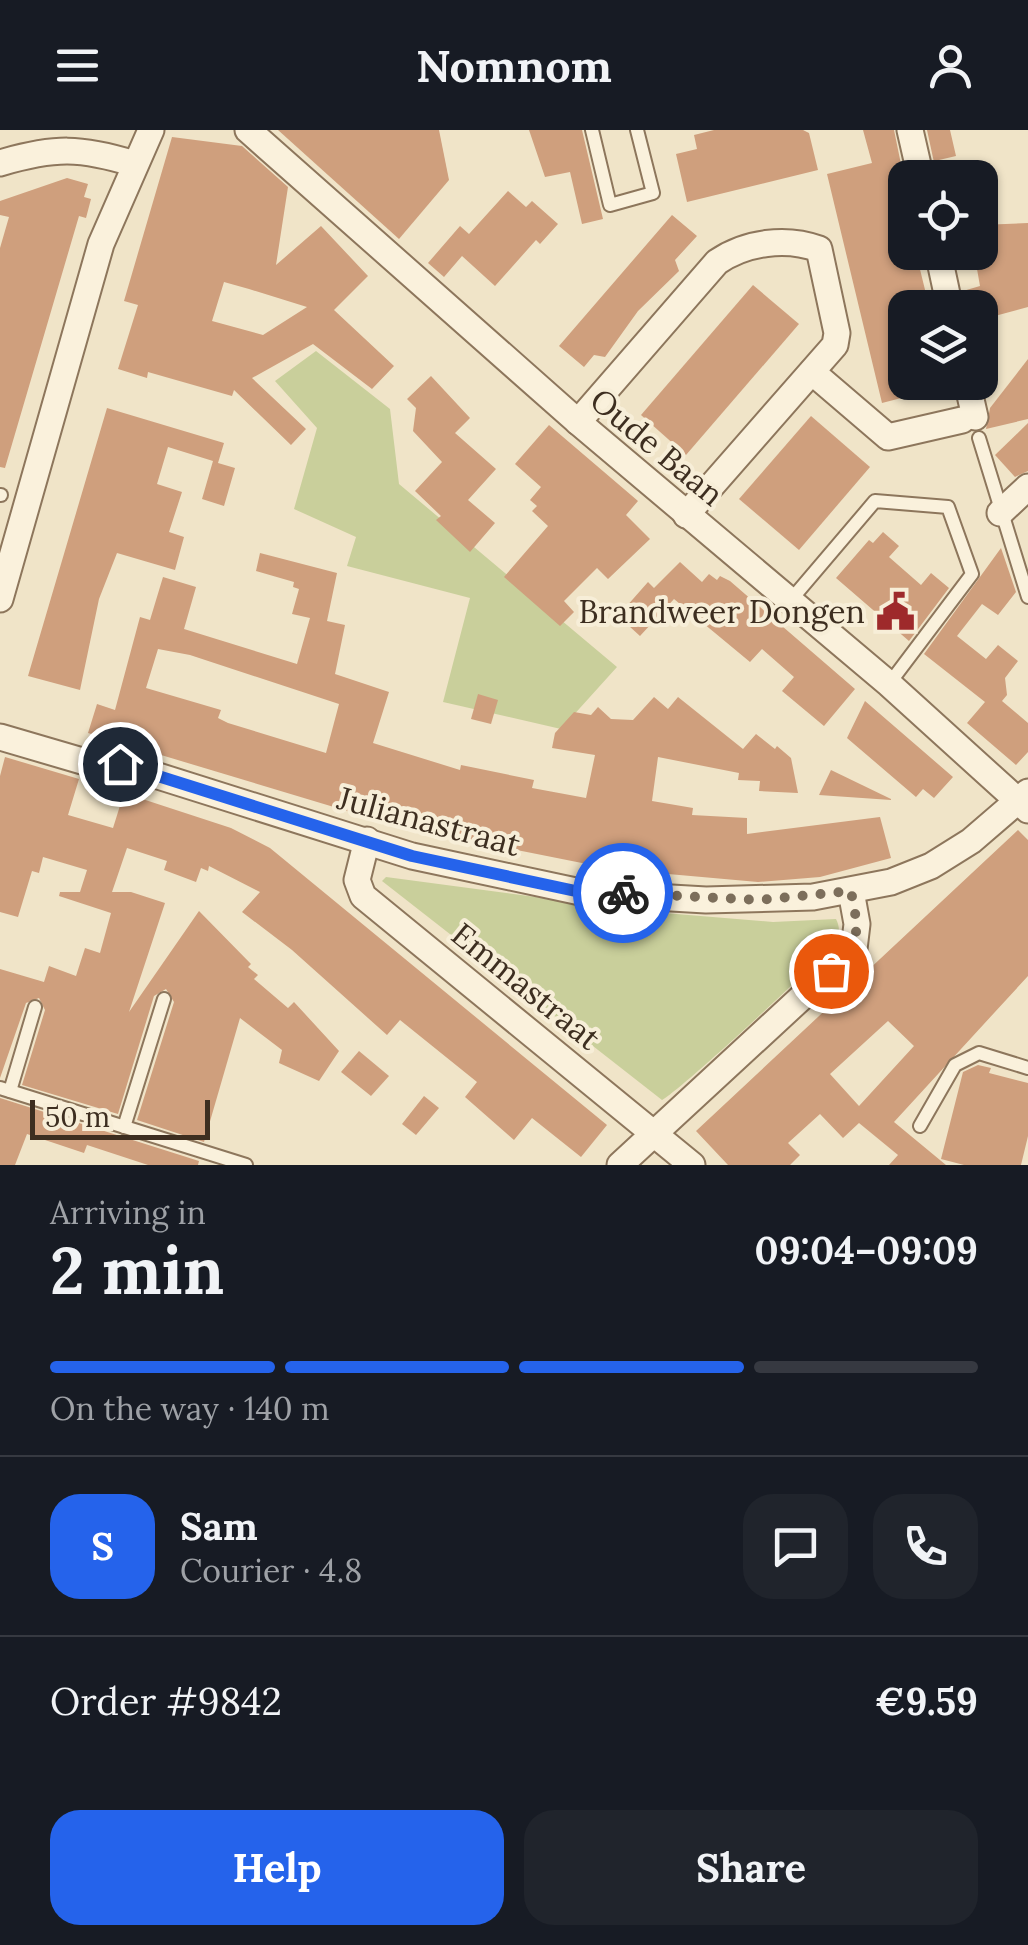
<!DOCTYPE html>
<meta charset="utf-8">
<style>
:root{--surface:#171b24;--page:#20242c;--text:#f1f3f6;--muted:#9ea1a6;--line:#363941;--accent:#2563eb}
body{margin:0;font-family:Lora,serif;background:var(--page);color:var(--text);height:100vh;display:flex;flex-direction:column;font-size:38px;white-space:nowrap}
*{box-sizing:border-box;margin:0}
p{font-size:32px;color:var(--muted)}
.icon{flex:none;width:55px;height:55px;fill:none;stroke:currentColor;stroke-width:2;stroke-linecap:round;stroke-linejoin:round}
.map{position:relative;height:1035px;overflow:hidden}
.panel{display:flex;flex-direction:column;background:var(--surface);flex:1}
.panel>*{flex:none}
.fabs{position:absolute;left:888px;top:30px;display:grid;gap:20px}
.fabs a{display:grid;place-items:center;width:110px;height:110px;border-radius:20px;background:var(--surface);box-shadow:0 2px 8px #0004;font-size:50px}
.scale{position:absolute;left:30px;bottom:25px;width:180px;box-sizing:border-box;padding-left:10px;border:5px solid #3d2e20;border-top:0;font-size:28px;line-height:35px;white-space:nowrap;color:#3d2e20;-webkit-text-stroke:8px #f7eed8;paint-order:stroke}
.pin{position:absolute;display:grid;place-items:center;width:85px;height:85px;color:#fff;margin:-42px;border:5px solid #fff;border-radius:50%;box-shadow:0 2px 10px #0007}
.courier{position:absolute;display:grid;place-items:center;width:100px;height:100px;margin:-50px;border:8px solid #2563eb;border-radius:50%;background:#fff;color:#222;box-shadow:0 2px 12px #0007}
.summary em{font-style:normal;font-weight:700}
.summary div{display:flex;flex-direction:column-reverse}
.summary{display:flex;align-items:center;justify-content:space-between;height:170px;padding:0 50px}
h1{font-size:65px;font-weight:700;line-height:75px}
.bar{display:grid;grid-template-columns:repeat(4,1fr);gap:15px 10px;align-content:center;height:120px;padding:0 50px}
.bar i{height:12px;border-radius:8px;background:var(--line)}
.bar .current{background:var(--accent)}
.bar p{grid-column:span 4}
.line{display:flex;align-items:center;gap:25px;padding:0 50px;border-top:2px solid var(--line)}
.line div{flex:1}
.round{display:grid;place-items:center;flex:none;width:105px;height:105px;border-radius:30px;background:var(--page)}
.cta{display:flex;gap:20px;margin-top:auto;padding:20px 50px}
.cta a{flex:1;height:115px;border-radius:30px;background:var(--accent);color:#fff;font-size:40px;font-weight:700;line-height:115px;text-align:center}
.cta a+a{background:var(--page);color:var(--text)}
header{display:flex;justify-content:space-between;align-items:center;height:130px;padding:0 50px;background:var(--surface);font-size:45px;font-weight:700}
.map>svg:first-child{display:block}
.green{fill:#c9cf9b}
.building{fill:#cf9f7d;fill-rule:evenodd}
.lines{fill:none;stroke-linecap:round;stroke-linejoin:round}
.service-casing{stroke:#8d765c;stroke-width:16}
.minor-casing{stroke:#8d765c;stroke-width:29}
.service{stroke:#faf1dc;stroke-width:12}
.minor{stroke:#faf1dc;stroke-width:25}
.done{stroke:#7c6e5b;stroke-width:10;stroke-dasharray:0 18}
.route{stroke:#2563eb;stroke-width:12}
.labels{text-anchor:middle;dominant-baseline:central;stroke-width:8;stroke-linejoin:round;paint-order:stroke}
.street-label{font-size:32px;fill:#3d2e20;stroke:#f7eed8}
.poi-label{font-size:32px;fill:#3d2e20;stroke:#f7eed8;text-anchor:end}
</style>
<header><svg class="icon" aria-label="menu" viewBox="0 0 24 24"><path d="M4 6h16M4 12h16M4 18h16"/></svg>Nomnom<svg class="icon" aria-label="person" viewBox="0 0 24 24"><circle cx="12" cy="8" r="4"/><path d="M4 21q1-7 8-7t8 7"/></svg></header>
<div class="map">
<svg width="1028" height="1035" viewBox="0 0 1028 1035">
<rect width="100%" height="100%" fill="#f0e4c8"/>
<g class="green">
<path d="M 316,221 L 390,279 L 399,354 L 617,537 L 561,599 L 443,572 L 470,468 L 347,436 L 356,407 L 294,379 L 317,298 L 275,251 Z"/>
<path d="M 386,747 L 640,781 L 773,792 L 836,789 C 840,797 840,803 835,811 C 824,828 675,965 662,970 L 382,751 Z"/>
</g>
<g class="building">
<path d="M 278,0 L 439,0 L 449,50 L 399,109 Z"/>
<path d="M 529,0 L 582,0 L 603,89 L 582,94 L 570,42 L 545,47 Z"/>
<path d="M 714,0 L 803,0 L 809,3 L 818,40 L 687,72 L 676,24 L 697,19 L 694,5 Z"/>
<path d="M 863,0 L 894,0 L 903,44 L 898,45 L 905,74 L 905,126 L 916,123 L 928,172 L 893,181 L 905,252 L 910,252 L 913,265 L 882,273 L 827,44 L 872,33 Z"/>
<path d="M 927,0 L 950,0 L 956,26 L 939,30 L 940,36 L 935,37 Z"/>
<path d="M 172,7 L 242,16 L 288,57 L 276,135 L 321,96 L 368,146 L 334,180 L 394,236 L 372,259 L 313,214 L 252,248 L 306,299 L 291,315 L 234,260 L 232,266 L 148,242 L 147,248 L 118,239 L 138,175 L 124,171 ZM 224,152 L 249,159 L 307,177 L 263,205 L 212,191 Z"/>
<path d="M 67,48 L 88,54 L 84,67 L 91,69 L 86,88 L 79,86 L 5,338 L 0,337 L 0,118 L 9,87 L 0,85 L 0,71 Z"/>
<path d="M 508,61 L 526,77 L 532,71 L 558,94 L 540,114 L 536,110 L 495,156 L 462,126 L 444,147 L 428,133 L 460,96 L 469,104 Z"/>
<path d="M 672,85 L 697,106 L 675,130 L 679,141 L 638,181 L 605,227 L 594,225 L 584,237 L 559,216 Z"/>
<path d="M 1028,93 L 1028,177 L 980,190 L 980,178 L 966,178 L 963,161 L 980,156 L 974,122 L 980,122 L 980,95 Z"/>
<path d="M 753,155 L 799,194 L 686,325 L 641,285 Z"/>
<path d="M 1028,229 L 1028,289 L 986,299 L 990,278 Z"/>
<path d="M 431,246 L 470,288 L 455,303 L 496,339 L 468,370 L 495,393 L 470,422 L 436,390 L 441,386 L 415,361 L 442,332 L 413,301 L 416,278 L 407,269 Z"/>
<path d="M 107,278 L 224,313 L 218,333 L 235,338 L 224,376 L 202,369 L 213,331 L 168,317 L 157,354 L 182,362 L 169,402 L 184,407 L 175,440 L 117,423 L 99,469 L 80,560 L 28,546 Z"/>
<path d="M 811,286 L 870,337 L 799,420 L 739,369 Z"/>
<path d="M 1028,293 L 1028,341 L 1015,347 L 995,325 Z"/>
<path d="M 549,295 L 638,371 L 626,385 L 650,409 L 608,449 L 597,438 L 564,471 L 574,482 L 560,496 L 504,447 L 548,396 L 532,381 L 537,376 L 530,370 L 541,357 L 515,334 Z"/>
<path d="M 883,402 L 899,416 L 889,427 L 921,455 L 931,443 L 949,458 L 909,511 L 836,448 L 869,410 L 873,413 Z"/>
<path d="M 1001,418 L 1016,462 L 998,485 L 982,474 L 957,506 L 986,529 L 998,515 L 1018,531 L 1005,548 L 1007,565 L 1002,571 L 1028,593 L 1028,622 L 1016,635 L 967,593 L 985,572 L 924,524 Z"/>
<path d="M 260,423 L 337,443 L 327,491 L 345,495 L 335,544 L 389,562 L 373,613 L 460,640 L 461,635 L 534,650 L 532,658 L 586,668 L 595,625 L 552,618 L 555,603 L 574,582 L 591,585 L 598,577 L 611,589 L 633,590 L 654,567 L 668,579 L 678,567 L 743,619 L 756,604 L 775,619 L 777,616 L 791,628 L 798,663 L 759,661 L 760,651 L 738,650 L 739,643 L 658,627 L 652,671 L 693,678 L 692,685 L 747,688 L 747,704 L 880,687 L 891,728 L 820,747 L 758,752 L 612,739 L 397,696 L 88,603 L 97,574 L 115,580 L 140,487 L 150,490 L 163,447 L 196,457 L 184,499 L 297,534 L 310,488 L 292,484 L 299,459 L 293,457 L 294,452 L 256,441 ZM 158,519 L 190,525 L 339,574 L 326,623 L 228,593 L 218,588 L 221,580 L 146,558 Z"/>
<path d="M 680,432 L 702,452 L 709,444 L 717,450 L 720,446 L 730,451 L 855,559 L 824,596 L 782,561 L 794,547 L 762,519 L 750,532 L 674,469 L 640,506 L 618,486 L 648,452 L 654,458 Z"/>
<path d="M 478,564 L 498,570 L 491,594 L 471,589 Z"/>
<path d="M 865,571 L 953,647 L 934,668 L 923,659 L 916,667 L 847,608 Z"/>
<path d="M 5,627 L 79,649 L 68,685 L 113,698 L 124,663 L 231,698 L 270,718 L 607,995 L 581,1027 L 532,988 L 514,1010 L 465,967 L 477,952 L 400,890 L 387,905 L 292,820 L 242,782 L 260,762 L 209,736 L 208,741 L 201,738 L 196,752 L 164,740 L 167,731 L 127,718 L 112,762 L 131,762 L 165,773 L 129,882 L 199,781 L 251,834 L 248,837 L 258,845 L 254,849 L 288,878 L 294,872 L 339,921 L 319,951 L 279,933 L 282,920 L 240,888 L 204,1012 L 137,990 L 174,872 L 166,859 L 154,866 L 118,984 L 22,955 L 45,880 L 39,868 L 26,873 L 0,948 L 0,839 L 44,852 L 49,836 L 76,846 L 85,818 L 100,823 L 111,783 L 59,766 L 60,762 L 80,762 L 87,740 L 43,727 L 39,743 L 32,741 L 18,787 L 0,782 L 0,646 Z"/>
<path d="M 831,640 L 891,669 L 891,670 L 819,665 Z"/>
<path d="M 1018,700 L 1028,710 L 1028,846 L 894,992 L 946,1035 L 889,1035 L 898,1025 L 859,993 L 843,1008 L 820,984 L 788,1013 L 800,1025 L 790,1035 L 728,1035 L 696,1001 ZM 888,891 L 914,916 L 859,976 L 830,944 Z"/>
<path d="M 359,921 L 389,946 L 371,966 L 341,942 Z"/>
<path d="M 978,935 L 991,938 L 989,943 L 1028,953 L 1028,1006 L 1021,1035 L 964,1035 L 941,1029 L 963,942 Z"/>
<path d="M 424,966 L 439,978 L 416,1005 L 402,994 Z"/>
<path d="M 0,968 L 199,1031 L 198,1035 L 148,1035 L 87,1015 L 84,1023 L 27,1004 L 15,1035 L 0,1035 Z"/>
</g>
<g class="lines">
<defs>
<g id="service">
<path d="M 592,0 L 610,75 L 653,63 L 637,0"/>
<path d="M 979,308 L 1028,467"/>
<path d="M 0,365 L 1,365"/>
<path d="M 790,471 L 875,371 L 948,377 L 972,444 L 889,554"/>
<path d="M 0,958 L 246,1035"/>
<path d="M 10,961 L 35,877"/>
<path d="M 920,996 L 955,935 L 979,923 L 1028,938"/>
<path d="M 124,997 L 164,869"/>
</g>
<g id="minor">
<path d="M 248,0 L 578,292 L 889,554 L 1028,680"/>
<path d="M 910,0 L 921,48"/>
<path d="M 0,33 C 55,17 80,17 135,34"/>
<path d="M 938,122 L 950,178"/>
<path d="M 812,242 L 888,307 L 962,290"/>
<path d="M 967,252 L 975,287"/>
<path d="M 578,292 L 717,132 C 746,112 786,107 819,119 L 837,203 L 835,215 L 686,385"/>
<path d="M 1000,383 L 1028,357"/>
<path d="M 0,469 L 101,114 L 151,0"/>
<path d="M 0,607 L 82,631 L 120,634 L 412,726 L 585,763 L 706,770 L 813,767 L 891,752 L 931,736 L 971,711 L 1028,662"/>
<path d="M 367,710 L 357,750 L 363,766 L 692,1035"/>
<path d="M 620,1035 L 854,819 L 857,794 L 851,761"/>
</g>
</defs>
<use href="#service" class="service-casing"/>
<use href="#minor" class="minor-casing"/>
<use href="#service" class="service"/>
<use href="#minor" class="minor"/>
</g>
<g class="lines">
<path class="done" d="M 623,763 L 759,770 L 851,761 L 857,794 L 854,818 L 831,841"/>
<path class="route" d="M 120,634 L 412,726 L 585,763 L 623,763"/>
</g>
<defs>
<symbol id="civic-bare" viewBox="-9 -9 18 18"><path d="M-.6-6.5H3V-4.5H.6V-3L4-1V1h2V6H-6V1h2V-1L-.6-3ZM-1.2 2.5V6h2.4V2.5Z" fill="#9e2a2b" stroke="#f7eed8" stroke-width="2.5" paint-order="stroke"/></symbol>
</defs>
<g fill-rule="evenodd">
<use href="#civic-bare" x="868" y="454" width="55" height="55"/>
</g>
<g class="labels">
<g class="street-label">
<text transform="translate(657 317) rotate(40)">Oude Baan</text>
<text transform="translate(429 691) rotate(15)">Julianastraat</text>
<text transform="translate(526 856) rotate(39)">Emmastraat</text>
</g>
<g class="poi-label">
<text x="865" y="481">Brandweer Dongen</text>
</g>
</g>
</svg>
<div class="fabs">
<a><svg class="icon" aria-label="locate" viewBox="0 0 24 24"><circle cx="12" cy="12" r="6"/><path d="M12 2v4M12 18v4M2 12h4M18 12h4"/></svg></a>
<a><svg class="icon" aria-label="layers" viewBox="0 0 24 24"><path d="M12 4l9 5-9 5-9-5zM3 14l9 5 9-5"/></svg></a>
</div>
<div class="scale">50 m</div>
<div class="pin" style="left:831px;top:841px;background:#ea580c"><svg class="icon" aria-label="bag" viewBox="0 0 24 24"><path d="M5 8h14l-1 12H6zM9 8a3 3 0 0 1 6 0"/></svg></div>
<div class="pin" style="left:120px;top:634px;background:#1f2937"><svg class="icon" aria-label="home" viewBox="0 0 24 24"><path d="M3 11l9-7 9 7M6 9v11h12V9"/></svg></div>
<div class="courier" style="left:623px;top:763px"><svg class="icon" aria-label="bike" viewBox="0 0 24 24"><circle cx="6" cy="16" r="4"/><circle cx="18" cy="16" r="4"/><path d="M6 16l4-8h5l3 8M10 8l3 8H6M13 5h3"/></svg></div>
</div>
<section class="panel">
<div class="summary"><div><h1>2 min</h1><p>Arriving in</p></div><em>09:04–09:09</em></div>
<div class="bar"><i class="current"></i><i class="current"></i><i class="current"></i><i></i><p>On the way · 140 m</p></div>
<div class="line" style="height:180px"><b class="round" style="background:var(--accent);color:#fff">S</b><div><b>Sam</b><p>Courier · 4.8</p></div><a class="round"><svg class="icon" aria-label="chat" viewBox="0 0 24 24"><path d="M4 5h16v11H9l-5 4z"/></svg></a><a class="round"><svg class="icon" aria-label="phone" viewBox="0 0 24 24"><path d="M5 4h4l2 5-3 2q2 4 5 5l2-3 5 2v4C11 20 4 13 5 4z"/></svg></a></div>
<div class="line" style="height:130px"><div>Order #9842</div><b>€9.59</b></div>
<div class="cta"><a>Help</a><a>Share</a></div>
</section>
